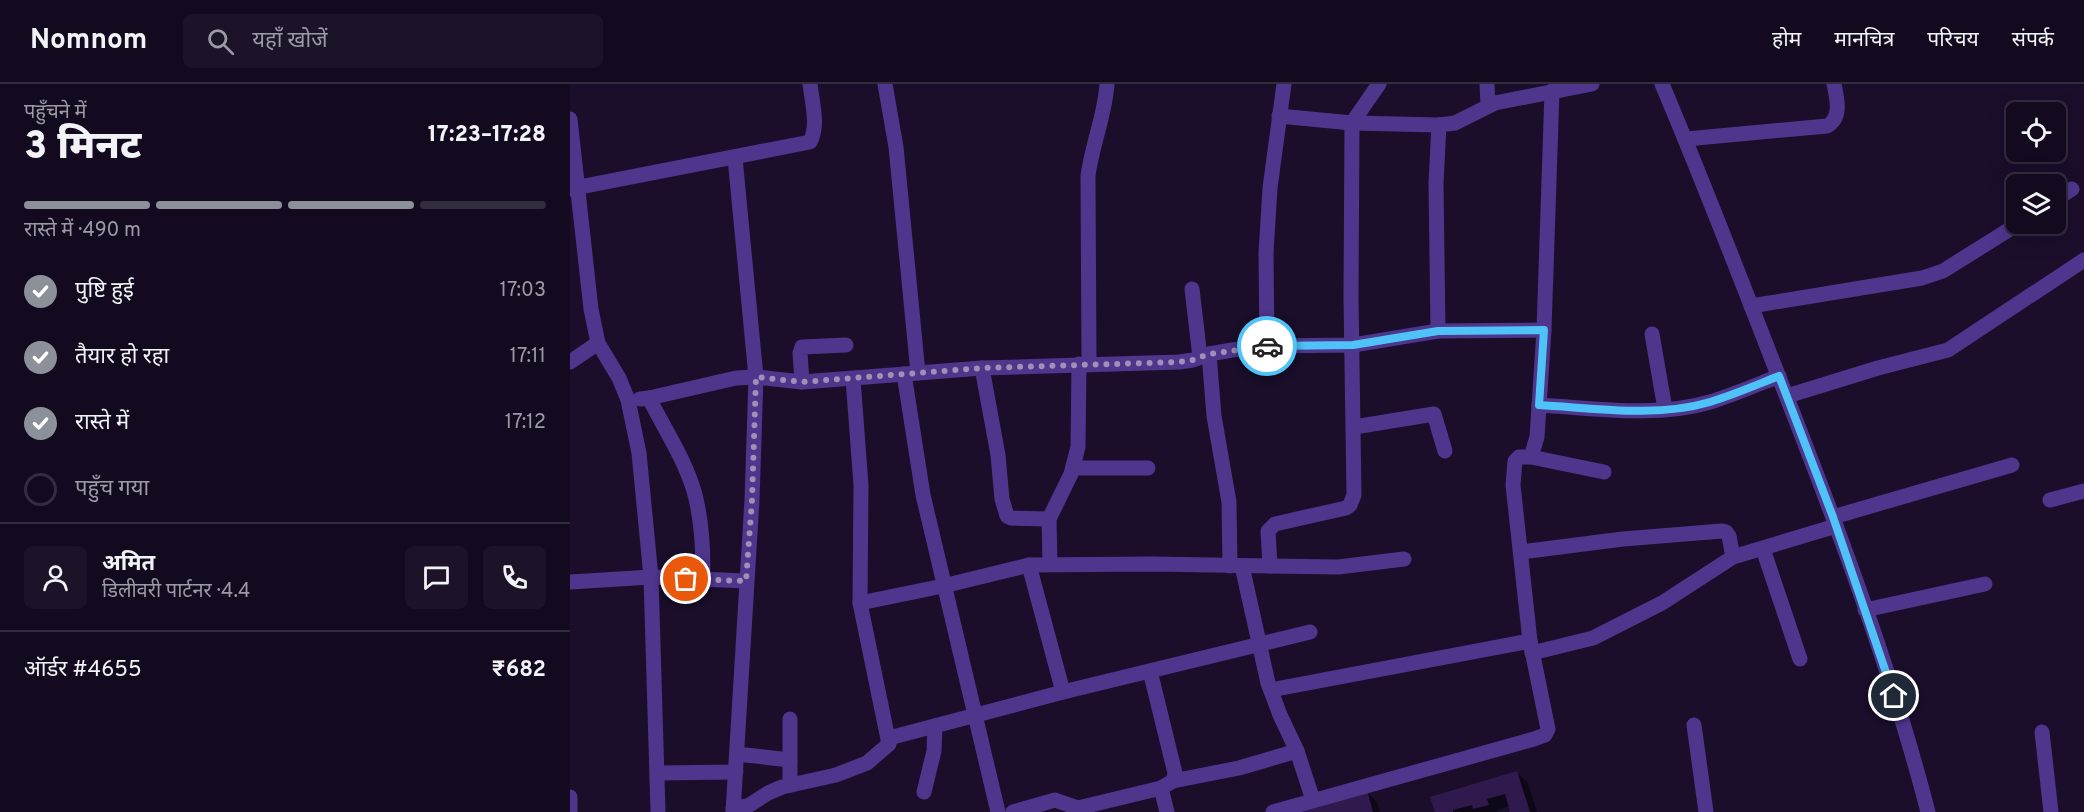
<!DOCTYPE html>
<html lang="hi">
<meta charset="utf-8">
<style>
:root{--surface:#140a20;--page:#1d1329;--text:#f1f3f6;--muted:#9d9aa5;--line:#332b3e;--accent:#8c9099}
body{margin:0;font-family:Overpass,"Noto Sans Devanagari",sans-serif;background:var(--page);color:var(--text);height:100vh;display:flex;flex-direction:column;font-size:22px;white-space:nowrap}
*{box-sizing:border-box;margin:0}
p{font-size:20px;color:var(--muted)}
.icon{flex:none;width:33px;height:33px;fill:none;stroke:currentColor;stroke-width:2;stroke-linecap:round;stroke-linejoin:round}
.map{position:relative;flex:1;overflow:hidden}
.drawer{display:flex;flex-direction:column;background:var(--surface);width:570px}
.drawer>*{flex:none}
.fabs{position:absolute;left:1436px;top:18px;display:grid;gap:12px}
.fabs a{display:grid;place-items:center;width:60px;height:60px;border-radius:9px;background:var(--surface);box-shadow:0 6px 24px #0002,0 0 0 2px var(--line);font-size:30px}
.pin{position:absolute;display:grid;place-items:center;width:51px;height:51px;color:#fff;margin:-26px;border:3px solid #fff;border-radius:50%;box-shadow:0 2px 6px #0007}
.courier{position:absolute;display:grid;place-items:center;width:60px;height:60px;margin:-30px;border:4px solid #4fc3f7;border-radius:50%;background:#fff;color:#222;box-shadow:0 2px 8px #0007}
.headline em{font-style:normal;font-weight:800}
.headline div{display:flex;flex-direction:column-reverse}
.headline{display:flex;align-items:center;justify-content:space-between;height:102px;padding:0 24px}
h1{font-size:39px;font-weight:800;line-height:45px}
.bar{display:grid;grid-template-columns:repeat(4,1fr);gap:9px 6px;align-content:center;height:72px;padding:0 24px}
.bar i{height:8px;border-radius:4px;background:var(--line)}
.bar .active{background:var(--accent)}
.bar p{grid-column:span 4}
.line{display:flex;align-items:center;gap:15px;padding:0 24px;border-top:2px solid var(--line)}
.line div{flex:1}
.round{display:grid;place-items:center;flex:none;width:63px;height:63px;border-radius:9px;background:var(--page)}
ol{padding:0 24px;list-style:none}
li{display:flex;align-items:center;gap:18px;height:66px}
li p{margin-inline-start:auto}
li .icon{padding:6px;border-radius:50%;background:var(--accent);color:#fff;stroke-width:4}
li:last-child{color:var(--muted)}
li i{width:33px;height:33px;border:3px solid var(--line);border-radius:50%}
header{display:flex;align-items:center;gap:36px;box-sizing:border-box;height:84px;padding:0 30px;background:var(--surface);border-bottom:2px solid var(--line)}
header strong{font-size:28px}
nav{display:flex;gap:33px;margin-inline-start:auto;font-size:21px}
.search{width:420px;height:54px;background:var(--page);display:flex;align-items:center;gap:15px;box-sizing:border-box;padding:0 21px;border-radius:9px;color:var(--muted);font-size:22px}
main{display:flex;flex:1;min-height:0}
.map>svg:first-child{display:block}
.shadow{fill:#0007}
.building{fill:#30194d}
.lines{fill:none;stroke-linecap:round;stroke-linejoin:round}
.minor{stroke:#4e368d;stroke-width:15}
.done{stroke:#9f91b5;stroke-width:6;stroke-dasharray:0 10.8}
.route{stroke:#4fc3f7;stroke-width:8}
</style>
<header>
<strong>Nomnom</strong>
<div class="search"><svg class="icon" aria-label="search" viewBox="0 0 24 24"><circle cx="10" cy="10" r="6"/><path d="M15 15l6 6"/></svg>यहाँ खोजें</div>
<nav><a>होम</a><a>मानचित्र</a><a>परिचय</a><a>संपर्क</a></nav>
</header>
<main>
<section class="drawer">
<div class="headline"><div><h1>3 मिनट</h1><p>पहुँचने में</p></div><em>17:23–17:28</em></div>
<div class="bar"><i class="active"></i><i class="active"></i><i class="active"></i><i></i><p>रास्ते में · 490 m</p></div>
<ol>
<li><svg class="icon" aria-label="check" viewBox="0 0 24 24"><path d="M5 12l5 5 9-10"/></svg>पुष्टि हुई<p>17:03</p></li>
<li><svg class="icon" aria-label="check" viewBox="0 0 24 24"><path d="M5 12l5 5 9-10"/></svg>तैयार हो रहा<p>17:11</p></li>
<li><svg class="icon" aria-label="check" viewBox="0 0 24 24"><path d="M5 12l5 5 9-10"/></svg>रास्ते में<p>17:12</p></li>
<li><i></i>पहुँच गया</li>
</ol>
<div class="line" style="height:108px"><a class="round"><svg class="icon" aria-label="person" viewBox="0 0 24 24"><circle cx="12" cy="8" r="4"/><path d="M4 21q1-7 8-7t8 7"/></svg></a><div><b>अमित</b><p>डिलीवरी पार्टनर · 4.4</p></div><a class="round"><svg class="icon" aria-label="chat" viewBox="0 0 24 24"><path d="M4 5h16v11H9l-5 4z"/></svg></a><a class="round"><svg class="icon" aria-label="phone" viewBox="0 0 24 24"><path d="M5 4h4l2 5-3 2q2 4 5 5l2-3 5 2v4C11 20 4 13 5 4z"/></svg></a></div>
<div class="line" style="height:78px"><div>ऑर्डर #4655</div><b>₹682</b></div>
</section>
<div class="map">
<svg width="1514" height="728" viewBox="0 0 1514 728">
<rect width="100%" height="100%" fill="#1a0e2b"/>
<g class="shadow">
<path d="M 947,689 L 958,699 L 967,728 L 942,728 L 940,722 L 927,726 L 928,728 L 866,728 L 862,714 Z"/>
<path d="M 796,707 L 807,718 L 810,728 L 726,728 Z"/>
</g>
<g class="building">
<path d="M 947,687 L 960,728 L 940,728 L 935,710 L 917,715 L 919,721 L 903,725 L 902,721 L 883,726 L 883,728 L 865,728 L 860,713 Z"/>
<path d="M 797,706 L 803,728 L 722,728 Z"/>
</g>
<g class="lines">
<g class="minor">
<path d="M 315,0 L 326,63 L 348,289"/>
<path d="M 917,0 L 918,21"/>
<path d="M 1092,0 C 1131,92 1167,185 1203,278 C 1261,425 1318,574 1358,728"/>
<path d="M 0,35 L 21,225 L 28,259 L 49,294 L 58,316 L 69,369 L 81,493 L 88,728"/>
<path d="M 782,39 L 869,41"/>
<path d="M 782,39 L 809,0"/>
<path d="M 1116,55 L 1257,42 C 1272,34 1267,15 1264,0"/>
<path d="M 0,105 L 240,58 C 249,42 242,18 240,0"/>
<path d="M 1485,116 L 1502,105"/>
<path d="M 622,205 L 630,273"/>
<path d="M 1181,222 L 1352,194 L 1373,187 L 1448,140"/>
<path d="M 868,247 L 866,99 L 869,41 L 885,39 L 925,19 L 1022,0"/>
<path d="M 1082,250 L 1095,325"/>
<path d="M 697,262 L 696,169 L 700,104 L 714,0"/>
<path d="M 639,270 L 644,332 L 659,418 L 660,482"/>
<path d="M 0,278 L 28,259"/>
<path d="M 519,280 L 518,92 C 522,61 535,31 537,0"/>
<path d="M 412,284 L 428,371 L 432,415 L 437,432 L 441,434 L 479,435"/>
<path d="M 334,290 L 353,411 L 428,728"/>
<path d="M 232,298 L 230,269 L 232,263 L 276,261"/>
<path d="M 1217,312 L 1308,284 L 1378,266 L 1514,176"/>
<path d="M 79,314 L 166,294 L 186,293 L 232,298 L 412,284 L 609,278 L 623,276 L 639,270 L 662,266 L 697,262 L 783,261 L 868,247 L 974,246"/>
<path d="M 70,315 L 79,314 C 94,344 114,374 124,407 C 132,436 133,465 133,495"/>
<path d="M 969,321 C 1024,324 1086,334 1140,318 C 1163,311 1186,301 1209,292"/>
<path d="M 784,343 L 864,330 L 875,367"/>
<path d="M 961,373 L 1034,388"/>
<path d="M 503,384 L 578,384"/>
<path d="M 1480,416 L 1514,407"/>
<path d="M 1263,433 L 1442,381"/>
<path d="M 1193,465 L 1230,575"/>
<path d="M 951,468 L 1053,455 L 1152,447 L 1156,448 L 1159,452 L 1163,473"/>
<path d="M 480,480 L 479,435 L 501,390 L 508,363 L 509,280"/>
<path d="M 459,481 L 493,608"/>
<path d="M 672,482 L 698,599 L 710,631 L 727,667 L 743,716"/>
<path d="M 700,482 L 698,447 L 705,440 L 776,424 L 780,421 L 784,411 L 781,214 L 782,39 L 709,32"/>
<path d="M 0,498 L 81,493 L 176,497"/>
<path d="M 290,519 L 373,502 L 459,481 L 582,480 L 768,483 L 834,475"/>
<path d="M 1295,526 L 1415,500"/>
<path d="M 962,569 L 1023,554 L 1092,519 L 1163,473 L 1266,442"/>
<path d="M 580,587 L 605,689 L 603,697 L 591,704 L 597,728"/>
<path d="M 701,606 L 960,557"/>
<path d="M 1124,641 L 1136,728"/>
<path d="M 1472,648 L 1481,728"/>
<path d="M 319,654 L 493,608 L 740,548"/>
<path d="M 167,670 L 220,676"/>
<path d="M 87,689 L 166,688"/>
<path d="M 603,697 L 669,684 L 727,667"/>
<path d="M 220,701 L 220,635"/>
<path d="M 354,708 L 364,667 L 365,642"/>
<path d="M 0,713 L 0,728"/>
<path d="M 163,724 L 178,722 L 198,709 L 212,703 L 266,691 L 297,679 L 319,660 L 290,519 L 291,401 L 283,295"/>
<path d="M 163,728 L 182,416 L 186,293 L 165,74"/>
<path d="M 443,728 L 485,716 L 508,724 L 591,704"/>
<path d="M 703,728 L 964,655 L 975,651 L 978,645 L 960,557 L 943,401 L 945,377 L 949,373 L 961,373 L 967,353 L 974,246 L 982,7"/>
</g>
</g>
<g class="lines">
<path class="done" d="M 116,495 L 176,497 L 182,416 L 186,293 L 232,298 L 412,284 L 609,278 L 623,276 L 639,270 L 697,262"/>
<path class="route" d="M 697,262 L 783,261 L 868,247 L 974,246 L 969,321 C 1024,324 1086,334 1140,318 C 1163,311 1186,301 1209,292 L 1263,433 L 1324,612"/>
</g>
</svg>
<div class="fabs">
<a><svg class="icon" aria-label="locate" viewBox="0 0 24 24"><circle cx="12" cy="12" r="6"/><path d="M12 2v4M12 18v4M2 12h4M18 12h4"/></svg></a>
<a><svg class="icon" aria-label="layers" viewBox="0 0 24 24"><path d="M12 4l9 5-9 5-9-5zM3 14l9 5 9-5"/></svg></a>
</div>
<div class="pin" style="left:116px;top:495px;background:#ea580c"><svg class="icon" aria-label="bag" viewBox="0 0 24 24"><path d="M5 8h14l-1 12H6zM9 8a3 3 0 0 1 6 0"/></svg></div>
<div class="pin" style="left:1324px;top:612px;background:#1f2937"><svg class="icon" aria-label="home" viewBox="0 0 24 24"><path d="M3 11l9-7 9 7M6 9v11h12V9"/></svg></div>
<div class="courier" style="left:697px;top:262px"><svg class="icon" aria-label="car" viewBox="0 0 24 24"><path d="M5 17H2v-5l4-1 3-4h7l3 4 3 1v5h-3M9 17h6M6 11h13"/><circle cx="7" cy="17" r="2"/><circle cx="17" cy="17" r="2"/></svg></div>
</div>
</main>
